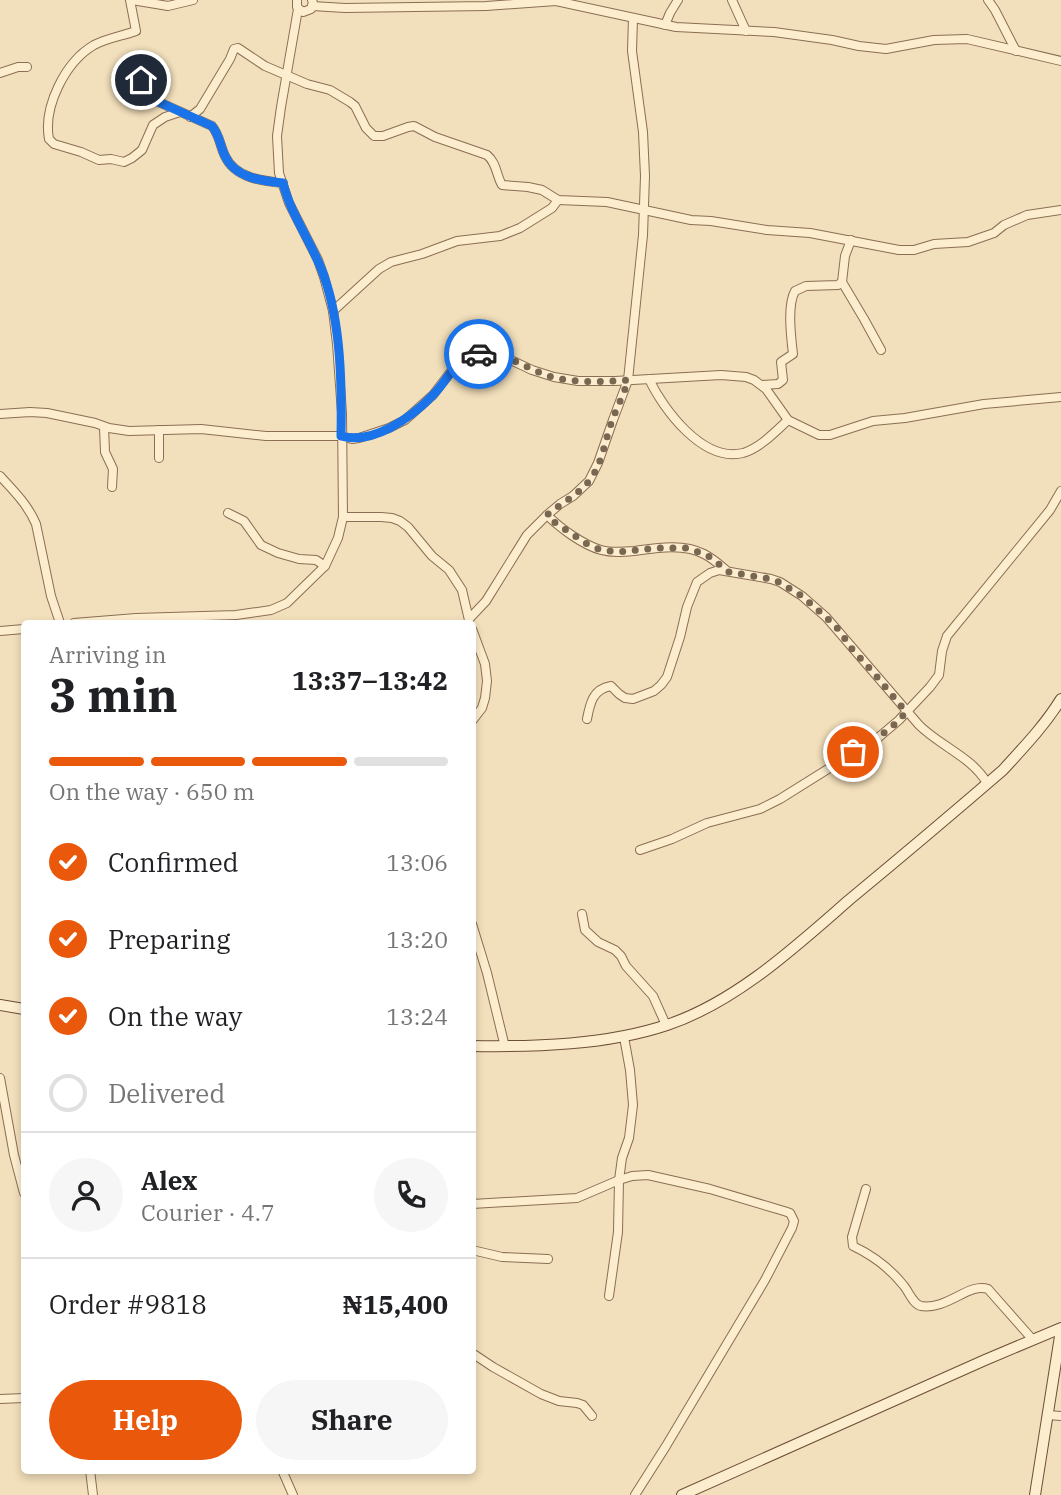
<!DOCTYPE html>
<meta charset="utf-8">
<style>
:root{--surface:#fff;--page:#f6f6f6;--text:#202124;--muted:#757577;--line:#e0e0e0;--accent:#ea580c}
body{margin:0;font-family:"IBM Plex Serif",serif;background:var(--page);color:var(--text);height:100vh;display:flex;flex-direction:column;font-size:26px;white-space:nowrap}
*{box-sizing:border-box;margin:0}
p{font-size:23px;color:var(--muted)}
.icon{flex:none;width:38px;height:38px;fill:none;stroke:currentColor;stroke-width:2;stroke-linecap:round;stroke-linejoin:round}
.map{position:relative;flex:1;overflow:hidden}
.drawer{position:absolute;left:21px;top:620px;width:455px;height:854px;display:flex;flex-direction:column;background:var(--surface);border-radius:7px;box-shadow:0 4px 10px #0003}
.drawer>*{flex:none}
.pin{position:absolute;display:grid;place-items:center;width:60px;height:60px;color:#fff;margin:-30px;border:4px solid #fff;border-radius:50%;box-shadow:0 2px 7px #0007}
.courier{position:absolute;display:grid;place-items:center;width:70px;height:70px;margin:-35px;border:5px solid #1a73e8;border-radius:50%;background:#fff;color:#222;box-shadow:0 2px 9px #0007}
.head em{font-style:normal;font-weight:700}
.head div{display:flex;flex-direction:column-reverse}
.head{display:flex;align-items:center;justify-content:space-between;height:119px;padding:0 28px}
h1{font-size:46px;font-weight:700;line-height:52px}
.bar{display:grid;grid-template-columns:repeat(4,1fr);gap:10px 7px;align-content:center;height:84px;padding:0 28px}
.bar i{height:9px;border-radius:5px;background:var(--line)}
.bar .selected{background:var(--accent)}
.bar p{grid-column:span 4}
.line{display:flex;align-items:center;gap:18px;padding:0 28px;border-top:2px solid var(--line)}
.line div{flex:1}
.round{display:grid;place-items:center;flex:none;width:74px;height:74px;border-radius:37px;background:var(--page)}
ol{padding:0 28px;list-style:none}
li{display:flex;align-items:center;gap:21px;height:77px}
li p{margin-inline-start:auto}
li .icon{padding:7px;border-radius:50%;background:var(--accent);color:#fff;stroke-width:4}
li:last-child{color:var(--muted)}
li i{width:38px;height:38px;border:4px solid var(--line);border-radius:50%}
.action{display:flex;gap:14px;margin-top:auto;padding:14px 28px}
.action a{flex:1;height:80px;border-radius:42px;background:var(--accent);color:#fff;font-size:28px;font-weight:700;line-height:80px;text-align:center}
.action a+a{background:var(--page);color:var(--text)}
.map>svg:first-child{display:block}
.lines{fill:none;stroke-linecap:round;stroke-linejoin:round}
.street-casing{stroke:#8b6e53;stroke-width:10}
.secondary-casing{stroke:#6d4f37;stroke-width:12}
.street{stroke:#fcedcf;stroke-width:8}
.secondary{stroke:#fcedcf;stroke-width:10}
.done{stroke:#7a6752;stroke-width:7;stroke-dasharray:0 12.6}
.route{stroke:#1a73e8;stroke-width:9}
</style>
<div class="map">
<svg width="1061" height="1495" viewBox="0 0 1061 1495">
<rect width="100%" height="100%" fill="#f2dfbb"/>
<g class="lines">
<defs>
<g id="street">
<path d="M 130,0 L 136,31 C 122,36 107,38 94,45 C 65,62 43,107 49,139 L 54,144 L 81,152 L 99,160 L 111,159 L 124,162 L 132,158 L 142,150 L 153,125 L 165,117 L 180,112"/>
<path d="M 132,0 L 168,6 L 193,0"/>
<path d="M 297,0 L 297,7 L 303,12 L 311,9 L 313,3 L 312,0"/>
<path d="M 732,0 L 746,31"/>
<path d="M 988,0 L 995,10 L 1016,51"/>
<path d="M 312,6 L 345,8 L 486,6 L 556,1 L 676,27 L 774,32 L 832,40 L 859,46 L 886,49 L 934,40 L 967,39 L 1061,61"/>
<path d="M 665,25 L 670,13 L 678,0"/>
<path d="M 0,73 L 18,67 L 27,67"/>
<path d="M 141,80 L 146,91 L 152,99 L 212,126 C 220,136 220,146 225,156 C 235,178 262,181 283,183"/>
<path d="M 190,117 L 200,109 L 230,59 L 234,49 L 238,48 L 265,66 L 307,84 L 330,90 L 350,102 L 355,106 L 366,128 L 374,136 L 383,136 L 408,127 L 414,126 L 435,137 L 487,155 C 497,163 496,175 502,185 L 528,187 L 542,190 L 558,200 L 607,202 L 691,220 L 711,221 L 767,230 L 810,233 L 899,250 L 914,250 L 934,244 L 968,242 L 994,233 L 1004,225 L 1027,215 L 1061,210"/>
<path d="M 851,240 L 845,256 L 842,282 L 864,319 L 881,350"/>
<path d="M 333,311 L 379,269 L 391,262 L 422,254 L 457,241 L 500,236 L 520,228 L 552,208 L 558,200"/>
<path d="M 649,379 C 663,409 703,463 743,453 C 760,448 775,432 788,420"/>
<path d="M 762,385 L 778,384 L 783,380 L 781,362 L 793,354 C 791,337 787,305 795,291 L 806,286 L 838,285 L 842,282"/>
<path d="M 0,414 L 30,412 L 47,413 L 95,423 L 109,428 L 129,431 L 201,429 L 266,436 L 341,436 L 352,439 L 359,438 L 389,428 L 405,420 L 433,395 L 456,365 L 472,356 L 485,354 L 504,357 L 532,370 L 554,377 L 578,381 L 615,381 L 721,375 L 746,377 L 754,380 L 766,389 L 788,420 L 819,435 L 830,435 L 873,421 L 905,418 L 984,404 L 1061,397"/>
<path d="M 104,427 L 105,452 L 113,469 L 112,487"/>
<path d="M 159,430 L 159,458"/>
<path d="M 0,476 C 14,491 28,505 36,524 L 51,596 L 60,623"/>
<path d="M 228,513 L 244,521 L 261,545 L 278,553 L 299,559 L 316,560 L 325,566"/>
<path d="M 547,515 C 560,528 583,545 601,550 C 612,553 623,552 634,551 C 656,548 683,543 704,554 C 712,558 719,564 726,570"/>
<path d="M 343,517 L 381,517 L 392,518 L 400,521 L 408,527 L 432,556 L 449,570 L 462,590 L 469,620"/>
<path d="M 469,619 L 486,601 L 527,535 L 547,515 L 560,504 L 573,496 L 589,481 L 598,463 L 613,420 L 628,380 L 643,235 L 645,176 L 643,132 L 632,51 L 633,18"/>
<path d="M 74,623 L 136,618 L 236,615 L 271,610 L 287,603 L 325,566 L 338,538 L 343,517 L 342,413 L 337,344 L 333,311 L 324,277 L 318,260 L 289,203 L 279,173 L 277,136 L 281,107 L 298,9"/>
<path d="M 472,629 L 485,664 L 487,681 L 485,698 L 482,708 L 472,721"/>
<path d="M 0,631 L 24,629"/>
<path d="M 587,719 C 590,703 593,689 611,686 L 619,694 L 625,698 L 633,699 L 654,691 L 661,685 L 667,677 L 680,637 L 687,607 L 697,582 L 710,573 L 719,570 L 771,579 L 780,582 L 802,596 L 826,617 L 919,725 C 940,746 972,757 987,783"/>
<path d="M 640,850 L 672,839 L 707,823 L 760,809 L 780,799 L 879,737 L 899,720 L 930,687 L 939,675 L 942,651 L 947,636 L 1050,510 L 1061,491"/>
<path d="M 582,914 L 585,930 L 598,942 L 615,950 L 621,956 L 626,966 L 653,996 L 666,1025"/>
<path d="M 472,924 L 487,973 L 505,1047"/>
<path d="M 0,1078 L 14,1155 L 24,1193"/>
<path d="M 866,1189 L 852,1237 L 853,1246 C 874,1256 890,1268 904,1286 C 909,1292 913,1304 921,1306 C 948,1310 969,1282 988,1289 L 1033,1340"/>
<path d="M 472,1204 L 577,1198 L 619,1180 L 632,1176 L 648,1175 L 710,1189 L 784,1211 L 790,1213 L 794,1221 L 792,1228 L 765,1280 L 666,1446 L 635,1495"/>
<path d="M 472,1250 L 502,1257 L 548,1259"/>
<path d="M 609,1296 L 618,1232 L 619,1180 L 622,1158 L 629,1138 L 633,1105 L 630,1070 L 624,1037"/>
<path d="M 472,1353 L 493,1367 L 541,1394 L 559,1401 L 577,1403 L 583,1405 L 592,1416"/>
<path d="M 0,1399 L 24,1398"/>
<path d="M 1048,1415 L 1061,1416"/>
<path d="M 90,1470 L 93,1495"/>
<path d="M 282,1470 L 293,1495"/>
</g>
<g id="secondary">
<path d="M 0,1005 L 24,1009"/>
<path d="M 472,1046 C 535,1047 607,1045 667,1025 C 736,1002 795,947 849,900 C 901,857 952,814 1003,770 C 1024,747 1045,725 1061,699"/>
<path d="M 682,1495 L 985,1360 L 1061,1328"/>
<path d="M 1035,1495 L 1061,1330"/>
</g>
</defs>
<use href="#street" class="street-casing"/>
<use href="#secondary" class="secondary-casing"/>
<use href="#street" class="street"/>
<use href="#secondary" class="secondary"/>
</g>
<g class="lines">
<path class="done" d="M 479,354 C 505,351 528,370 552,377 C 577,383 603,382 628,380 C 624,394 617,407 612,421 C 605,440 602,465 589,481 C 578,495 560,504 547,515 L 554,522 L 587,544 L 601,550 L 618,552 L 657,548 L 687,548 L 707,555 L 729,572 L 771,579 L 779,582 L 802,596 L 826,617 L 839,630 L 852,649 L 873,672 L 906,712 C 892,730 872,741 853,752"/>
<path class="route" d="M 141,80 L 146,91 L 152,99 L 212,126 C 220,136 220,146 225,156 C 235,178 262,181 283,183 C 291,216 313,244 324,276 C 341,324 342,385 341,436 C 372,445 411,418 432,396 C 449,379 453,360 479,354"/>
</g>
</svg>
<div class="pin" style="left:853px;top:752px;background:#ea580c"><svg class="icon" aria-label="bag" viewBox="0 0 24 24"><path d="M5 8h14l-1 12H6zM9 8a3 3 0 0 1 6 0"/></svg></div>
<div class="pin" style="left:141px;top:80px;background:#1f2937"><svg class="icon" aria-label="home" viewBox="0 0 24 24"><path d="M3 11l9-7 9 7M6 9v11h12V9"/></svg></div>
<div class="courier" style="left:479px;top:354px"><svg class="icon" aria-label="car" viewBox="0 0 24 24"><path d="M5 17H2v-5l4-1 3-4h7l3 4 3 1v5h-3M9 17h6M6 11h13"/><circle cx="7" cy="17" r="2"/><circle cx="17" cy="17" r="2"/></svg></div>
<section class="drawer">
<div class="head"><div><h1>3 min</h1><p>Arriving in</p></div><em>13:37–13:42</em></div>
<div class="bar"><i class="selected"></i><i class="selected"></i><i class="selected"></i><i></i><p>On the way · 650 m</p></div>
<ol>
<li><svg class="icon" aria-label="check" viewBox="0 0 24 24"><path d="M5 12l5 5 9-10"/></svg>Confirmed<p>13:06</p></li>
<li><svg class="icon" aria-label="check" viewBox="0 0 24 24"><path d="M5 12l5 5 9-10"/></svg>Preparing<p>13:20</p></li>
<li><svg class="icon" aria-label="check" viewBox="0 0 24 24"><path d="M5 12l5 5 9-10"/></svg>On the way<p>13:24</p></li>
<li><i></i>Delivered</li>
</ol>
<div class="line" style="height:126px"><a class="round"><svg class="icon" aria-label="person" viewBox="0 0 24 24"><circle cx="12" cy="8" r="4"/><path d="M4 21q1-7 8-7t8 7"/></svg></a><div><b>Alex</b><p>Courier · 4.7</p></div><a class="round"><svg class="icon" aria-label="phone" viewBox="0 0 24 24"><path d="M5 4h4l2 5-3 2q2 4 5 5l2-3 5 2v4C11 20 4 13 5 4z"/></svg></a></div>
<div class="line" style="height:91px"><div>Order #9818</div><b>₦15,400</b></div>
<div class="action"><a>Help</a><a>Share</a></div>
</section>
</div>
